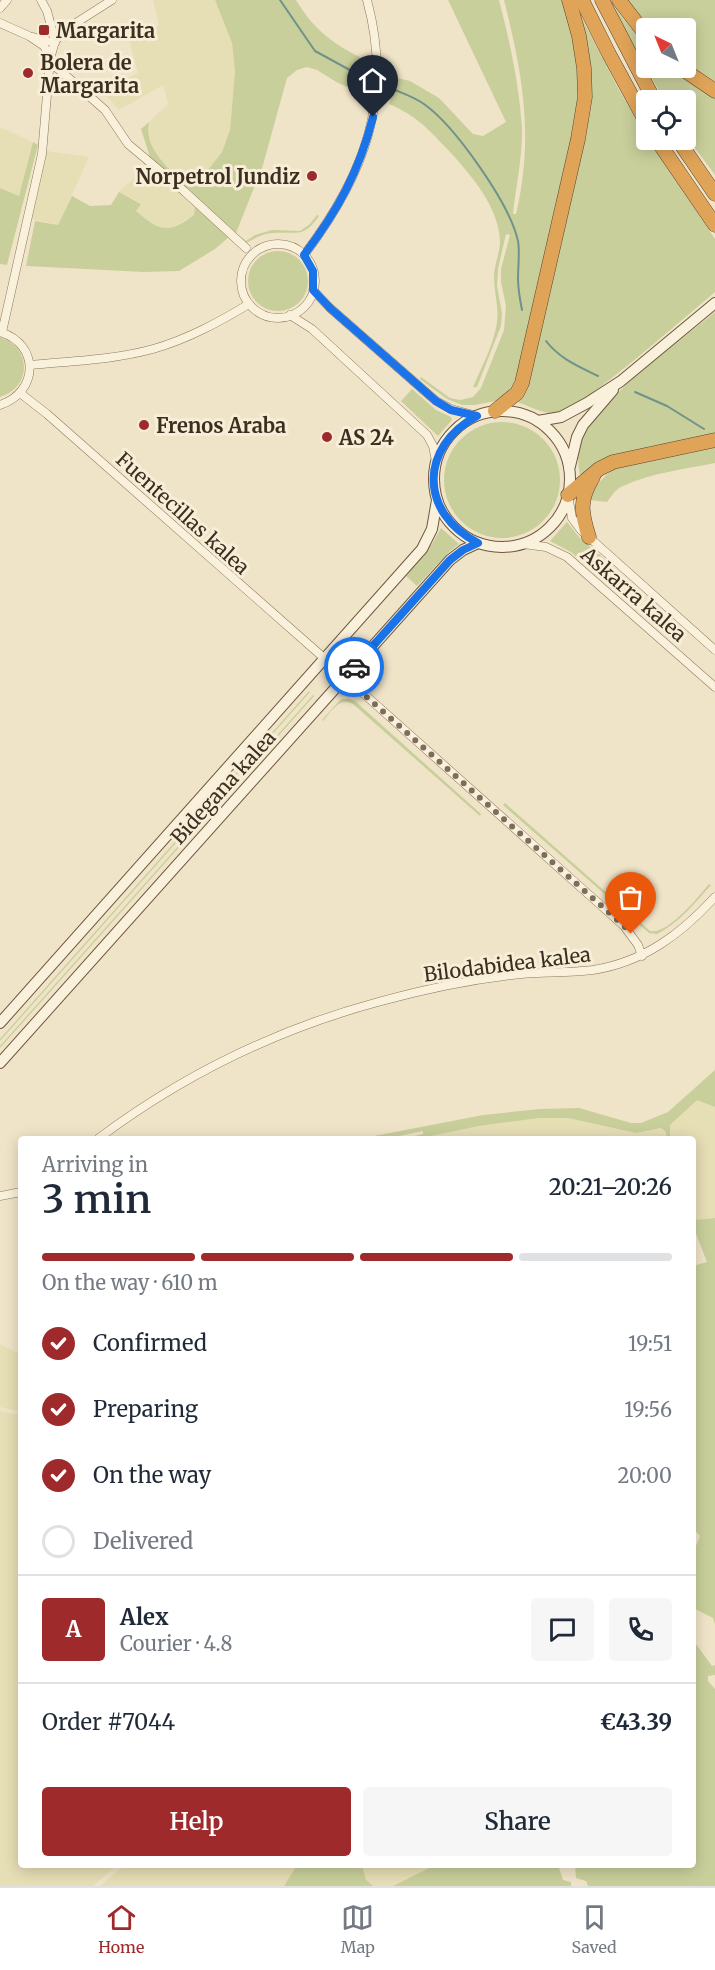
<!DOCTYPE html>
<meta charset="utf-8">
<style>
:root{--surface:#fff;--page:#f6f6f7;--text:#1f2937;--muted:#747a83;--line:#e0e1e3;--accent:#9e2a2b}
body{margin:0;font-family:Merriweather,serif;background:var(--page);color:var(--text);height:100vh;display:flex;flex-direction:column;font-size:22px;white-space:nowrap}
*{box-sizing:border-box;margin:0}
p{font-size:20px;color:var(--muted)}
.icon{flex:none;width:33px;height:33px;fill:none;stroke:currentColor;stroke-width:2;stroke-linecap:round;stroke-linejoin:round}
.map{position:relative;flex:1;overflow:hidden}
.sheet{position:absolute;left:18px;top:1136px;width:678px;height:732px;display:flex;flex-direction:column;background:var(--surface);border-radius:6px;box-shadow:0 3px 15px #0003}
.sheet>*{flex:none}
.needle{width:39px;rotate:317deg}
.tools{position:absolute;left:636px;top:18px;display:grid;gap:12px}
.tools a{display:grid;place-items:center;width:60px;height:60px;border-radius:6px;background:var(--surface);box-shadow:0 3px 15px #0003;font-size:30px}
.pin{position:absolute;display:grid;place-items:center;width:51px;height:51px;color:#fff;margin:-62px -26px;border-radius:50% 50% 50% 0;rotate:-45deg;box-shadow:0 0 6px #0007}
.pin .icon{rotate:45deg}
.courier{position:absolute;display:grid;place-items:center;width:60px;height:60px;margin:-30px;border:4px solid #1a73e8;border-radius:50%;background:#fff;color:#222;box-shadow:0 2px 8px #0007}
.head em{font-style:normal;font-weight:600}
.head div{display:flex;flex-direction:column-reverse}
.head{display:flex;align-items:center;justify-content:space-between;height:102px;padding:0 24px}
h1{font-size:39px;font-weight:600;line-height:45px}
.bar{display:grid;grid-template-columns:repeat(4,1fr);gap:9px 6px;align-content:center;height:72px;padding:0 24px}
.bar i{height:8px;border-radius:4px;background:var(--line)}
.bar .on{background:var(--accent)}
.bar p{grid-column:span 4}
.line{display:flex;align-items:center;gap:15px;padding:0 24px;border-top:2px solid var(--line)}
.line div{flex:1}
.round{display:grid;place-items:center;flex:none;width:63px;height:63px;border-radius:6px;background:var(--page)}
ol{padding:0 24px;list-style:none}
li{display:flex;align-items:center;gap:18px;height:66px}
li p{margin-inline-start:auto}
li .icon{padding:6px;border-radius:50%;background:var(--accent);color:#fff;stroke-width:4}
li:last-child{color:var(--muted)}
li i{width:33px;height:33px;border:3px solid var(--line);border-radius:50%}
.primary-button{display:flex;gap:12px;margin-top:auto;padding:12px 24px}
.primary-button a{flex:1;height:69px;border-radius:6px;background:var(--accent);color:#fff;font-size:24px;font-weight:600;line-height:69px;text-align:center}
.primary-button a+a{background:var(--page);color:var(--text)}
.tab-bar{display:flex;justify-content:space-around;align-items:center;height:84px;border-top:2px solid var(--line);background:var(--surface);font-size:16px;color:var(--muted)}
.tab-bar a{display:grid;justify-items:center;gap:3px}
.tab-bar .on{color:var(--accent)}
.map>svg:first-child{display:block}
.farmland{fill:#e6deb5}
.green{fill:#c9cf9b}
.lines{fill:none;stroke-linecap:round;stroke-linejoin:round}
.stream{stroke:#6f938a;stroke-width:2}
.street-casing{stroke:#8d765c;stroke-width:9}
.secondary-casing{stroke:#6f573f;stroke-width:12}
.highway-casing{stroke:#5b4430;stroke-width:15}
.street{stroke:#faf1dc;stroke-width:8}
.secondary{stroke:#faf1dc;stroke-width:10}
.highway{stroke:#e0a458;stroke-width:14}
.done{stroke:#7c6e5b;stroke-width:6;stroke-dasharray:0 10.8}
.route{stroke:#1a73e8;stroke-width:8}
.poi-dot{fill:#9e2a2b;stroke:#f7eed8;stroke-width:2}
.labels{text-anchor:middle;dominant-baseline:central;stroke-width:6;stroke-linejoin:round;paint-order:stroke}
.poi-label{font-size:20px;font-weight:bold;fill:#3d2e20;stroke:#f7eed8;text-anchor:start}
.street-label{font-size:20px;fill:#3d2e20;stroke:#f7eed8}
</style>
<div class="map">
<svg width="715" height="1886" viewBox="0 0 715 1886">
<rect width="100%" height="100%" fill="#f0e4c8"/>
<g class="farmland">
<path d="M 153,0 L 215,0 L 232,43 L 235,71 L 230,130 L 222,152 L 200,180 L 190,184 L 185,184 L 155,153 L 146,132 L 149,122 L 168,104 L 163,85 L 119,110 L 102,90 L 138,73 L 128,36 L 159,25 Z"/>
<path d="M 0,127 L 33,142 L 19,196 L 0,188 Z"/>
<path d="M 47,151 L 89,157 L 58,225 L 32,219 Z"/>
<path d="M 149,165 L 195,205 L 194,215 L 170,229 L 159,227 L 145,219 L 136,211 L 141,203 L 119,192 Z"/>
<path d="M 697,1099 L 715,1107 L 715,1218 L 697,1221 L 693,1213 L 693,1138 L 670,1138 L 669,1126 Z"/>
<path d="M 539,1118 L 568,1118 L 636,1133 L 661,1128 L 665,1131 L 667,1138 L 421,1138 L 479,1126 Z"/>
<path d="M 0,1344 L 21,1355 L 21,1412 L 0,1407 Z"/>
<path d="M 0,1411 L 21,1415 L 21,1864 L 117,1865 L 93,1886 L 0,1886 Z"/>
<path d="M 125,1865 L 297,1865 L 284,1886 L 100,1886 Z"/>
<path d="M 362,1865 L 427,1865 L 429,1868 L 393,1886 L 373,1886 L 366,1880 Z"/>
</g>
<g class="green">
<path d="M 215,0 L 296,0 C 314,30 334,45 366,60 L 365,97 L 361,96 L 362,93 L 338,83 L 317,70 L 307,67 L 297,70 L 287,78 L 263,165 L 236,233 L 246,241 L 255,235 L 272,230 L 300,231 L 310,224 L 317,215 L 319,216 C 303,239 297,231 273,233 C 263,233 254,239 246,243 L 150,157 L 141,129 L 149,122 C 143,148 168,167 185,184 L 190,184 L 200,180 L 222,152 L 230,130 L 235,71 L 232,43 Z"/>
<path d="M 448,0 L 499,0 C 510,42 519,84 522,127 C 523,156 516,185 513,214 L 516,214 C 534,137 523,76 504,0 L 562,0 L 574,41 L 577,69 L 578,97 L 574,133 L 528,331 L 514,385 L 508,394 L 501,400 L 475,405 L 462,405 L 447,399 L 420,379 L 421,377 L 450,398 L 460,400 L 473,397 L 481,388 L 504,330 L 506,306 L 501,282 L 501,269 L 510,235 L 506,234 L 498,269 L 497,286 L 502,313 L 501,326 L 477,387 L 473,387 C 482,366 494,344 497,322 C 499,307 494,292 494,277 C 494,265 500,253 500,241 C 499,207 471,175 449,151 C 428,129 417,116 389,104 L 398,78 L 410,81 L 439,98 L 473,134 L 483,136 L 506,122 Z"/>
<path d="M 626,0 L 715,0 L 715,84 L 686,64 L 686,28 L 648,28 Z"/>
<path d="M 610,2 L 646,47 L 646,68 L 673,68 L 694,84 L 715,95 L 715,175 L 686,136 L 686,100 L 664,100 Z"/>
<path d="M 577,9 L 619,90 L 646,136 L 646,140 L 649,140 L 715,239 L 715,292 C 678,323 642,355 604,384 C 590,395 574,409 557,413 C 544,415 530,406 517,402 L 522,393 L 583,131 Z"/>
<path d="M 33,142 L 38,145 L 7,265 L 0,264 L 0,188 L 19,196 Z"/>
<path d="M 119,192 L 141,204 L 136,211 C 160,232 169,234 194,215 L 195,205 L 229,237 L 215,249 L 179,271 L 144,272 L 26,266 L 35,221 L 58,225 L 72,196 L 90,206 L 111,205 Z"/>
<circle cx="278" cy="281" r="30"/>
<path d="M 715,312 L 715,435 L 597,464 L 580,475 C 578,464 577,454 580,443 C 583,433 591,425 597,416 C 630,375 675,345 715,312 Z"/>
<path d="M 0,337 C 32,348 32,387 0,397 Z"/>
<path d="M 412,389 L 436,410 L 451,417 L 452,420 L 438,436 L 401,401 Z"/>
<circle cx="502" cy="480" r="58"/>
<path d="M 715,445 L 715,463 C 685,469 651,473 623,486 C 616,489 612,495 607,502 L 589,500 C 594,486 603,477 615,468 Z"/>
<path d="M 567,522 L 579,537 L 608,562 L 597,575 L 571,552 L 550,541 Z"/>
<path d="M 441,528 L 459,544 L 449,552 L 417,586 L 405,575 L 432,544 Z"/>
<path d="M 309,691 L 310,692 L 0,1041 L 0,1039 Z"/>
<path d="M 313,695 L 314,696 L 0,1048 L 0,1046 Z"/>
<path d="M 341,699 L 350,699 L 355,701 L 481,814 L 480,816 L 353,704 C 339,697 332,711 323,721 L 322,720 Z"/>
<path d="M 505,803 L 650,931 C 668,935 698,897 709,884 L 711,885 C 695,903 679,923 657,934 L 649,933 L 503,805 Z"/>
<path d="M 715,1070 L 715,1107 L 697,1100 L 670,1125 L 670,1138 L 667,1138 L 665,1131 L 661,1128 L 636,1133 L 568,1118 L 539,1118 L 479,1126 L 421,1138 L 407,1138 L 423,1134 L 423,1131 L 389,1138 L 364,1138 L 483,1115 L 540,1109 L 579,1108 L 631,1123 L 641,1123 L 668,1112 Z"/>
<path d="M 693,1213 L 697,1220 L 715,1218 L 715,1624 L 713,1618 L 693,1608 L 693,1553 L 700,1536 L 693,1528 L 693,1266 L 707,1262 L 693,1226 Z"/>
<path d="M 693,1640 L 712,1666 L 715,1665 L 715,1675 L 708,1676 L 708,1681 L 715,1689 L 715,1886 L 588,1886 L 586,1881 L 576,1878 L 575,1865 L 693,1864 Z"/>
<path d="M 297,1865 L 362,1865 L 366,1880 L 373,1886 L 284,1886 Z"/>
<path d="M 427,1865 L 442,1865 L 447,1868 L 454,1864 L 558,1865 L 563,1880 L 571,1882 L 571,1886 L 393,1886 L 429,1868 Z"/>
</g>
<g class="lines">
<g class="stream">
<path d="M 280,0 L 315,51 L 359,75"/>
<path d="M 395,90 C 405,94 416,98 424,104 C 455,126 510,204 518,241 C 520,252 518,266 518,278 C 518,289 520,300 522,310"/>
<path d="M 546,341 C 560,359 578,366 598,376"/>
<path d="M 635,392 L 667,406 L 704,429"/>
</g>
<defs>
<g id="street">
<path d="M 41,0 L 47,11 L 55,41"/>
<path d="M 0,8 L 7,0"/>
<path d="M 0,23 L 29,36 L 44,46 L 56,67 L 105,110 L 128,144 L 184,191 L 246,248"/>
<path d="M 33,37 L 55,43"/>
<circle cx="278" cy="281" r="37"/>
<path d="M 304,255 C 364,176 394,99 367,0"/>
<path d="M 313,290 L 330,308 L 436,401 L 451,409 L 477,416"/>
<path d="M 290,315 L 312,329 L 427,435 L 433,446 L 436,461"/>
<path d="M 0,332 C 40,344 39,392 0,405"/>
<path d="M 2,332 L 42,154 L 50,59 L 55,41 L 68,28 L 112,0"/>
<path d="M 30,365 C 71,361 113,360 153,349 C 188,339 219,322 249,304"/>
<path d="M 20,393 L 47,414 L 324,658"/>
<path d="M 568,495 L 572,518 L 581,530 L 715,650"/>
<path d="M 523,544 L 546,547 L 567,557 L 715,687"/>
<path d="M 345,677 L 624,926 L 638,945 L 642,956"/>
<path d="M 99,1138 C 182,1076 278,1029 378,1002 C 425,989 473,979 521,974 C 545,972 569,973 593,970 C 644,962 681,934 715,897"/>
<path d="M 0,1196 L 21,1192"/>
</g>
<g id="secondary">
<circle cx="502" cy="479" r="68"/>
<path d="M 538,421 L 561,417 L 587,403 L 621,381 L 715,303"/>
<path d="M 570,466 L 577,437 L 583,425 L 613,390"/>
<path d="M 0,1023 L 422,549 L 432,529 L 437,500"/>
<path d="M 0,1063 L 450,560 L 463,550 L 478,543"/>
</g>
<g id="highway">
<path d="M 582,0 L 609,54 L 646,122"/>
<path d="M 602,0 L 654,100"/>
<path d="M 619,0 L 646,35"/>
<path d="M 681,68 L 715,91"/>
<path d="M 657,140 L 715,225"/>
<path d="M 678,140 L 715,194"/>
<path d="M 495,411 L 517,393 L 522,383 L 578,139 L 585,97 L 584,68 L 579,36 L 569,0"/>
<path d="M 568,495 L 599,469 L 613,462 L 715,440"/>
<path d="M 589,537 C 581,512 579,500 593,477"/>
</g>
</defs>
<use href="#street" class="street-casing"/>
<use href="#secondary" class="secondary-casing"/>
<use href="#highway" class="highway-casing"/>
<use href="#street" class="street"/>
<use href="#secondary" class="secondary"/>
<use href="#highway" class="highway"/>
</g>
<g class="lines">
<path class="done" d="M 354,667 L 345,677 L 351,683 L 624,926 L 631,934"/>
<path class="route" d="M 354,667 L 450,560 L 463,550 L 478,543 C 419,513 419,447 477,416 L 451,410 L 436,401 L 330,308 L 313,290 L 313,271 L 304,255 C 338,210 359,172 373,117"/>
</g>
<g class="poi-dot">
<rect x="38" y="24" width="12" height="12" rx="3"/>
<circle cx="28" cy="73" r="6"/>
<circle cx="312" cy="176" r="6"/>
<circle cx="144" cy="425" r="6"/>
<circle cx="327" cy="437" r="6"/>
</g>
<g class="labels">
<g class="poi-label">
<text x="56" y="30">Margarita</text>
<text x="40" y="62">Bolera de<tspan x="40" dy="23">Margarita</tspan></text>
<text x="300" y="176" text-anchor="end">Norpetrol Jundiz</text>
<text x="156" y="425">Frenos Araba</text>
<text x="339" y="437">AS 24</text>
</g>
<g class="street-label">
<text transform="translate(183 513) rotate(42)">Fuentecillas kalea</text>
<text transform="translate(634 594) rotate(41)">Askarra kalea</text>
<text transform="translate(223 787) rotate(-48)">Bidegana kalea</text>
<text transform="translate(507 964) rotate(-7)">Bilodabidea kalea</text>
</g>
</g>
</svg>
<div class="tools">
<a><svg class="needle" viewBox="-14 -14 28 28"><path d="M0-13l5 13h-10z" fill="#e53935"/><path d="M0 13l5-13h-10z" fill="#747a83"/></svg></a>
<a><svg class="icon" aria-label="locate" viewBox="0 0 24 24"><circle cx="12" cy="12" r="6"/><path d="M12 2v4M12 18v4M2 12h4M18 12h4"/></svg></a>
</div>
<div class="pin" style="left:631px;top:934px;background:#ea580c"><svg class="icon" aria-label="bag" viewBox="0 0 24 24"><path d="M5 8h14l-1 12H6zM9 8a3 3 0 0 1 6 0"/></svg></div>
<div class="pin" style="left:373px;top:117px;background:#1f2937"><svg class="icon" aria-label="home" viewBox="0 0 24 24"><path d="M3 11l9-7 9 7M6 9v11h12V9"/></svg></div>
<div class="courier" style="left:354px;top:667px"><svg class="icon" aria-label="car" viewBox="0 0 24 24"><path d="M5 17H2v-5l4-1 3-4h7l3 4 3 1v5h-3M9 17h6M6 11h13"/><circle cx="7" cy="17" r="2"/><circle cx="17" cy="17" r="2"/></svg></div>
<section class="sheet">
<div class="head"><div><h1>3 min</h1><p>Arriving in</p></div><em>20:21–20:26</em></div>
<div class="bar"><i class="on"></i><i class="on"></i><i class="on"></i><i></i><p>On the way · 610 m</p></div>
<ol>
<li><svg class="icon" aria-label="check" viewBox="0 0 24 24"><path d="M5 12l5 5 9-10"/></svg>Confirmed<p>19:51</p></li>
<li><svg class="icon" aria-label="check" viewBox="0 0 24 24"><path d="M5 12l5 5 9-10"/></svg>Preparing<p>19:56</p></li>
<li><svg class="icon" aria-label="check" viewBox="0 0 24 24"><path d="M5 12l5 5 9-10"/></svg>On the way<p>20:00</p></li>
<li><i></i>Delivered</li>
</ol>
<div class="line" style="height:108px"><b class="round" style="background:var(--accent);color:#fff">A</b><div><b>Alex</b><p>Courier · 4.8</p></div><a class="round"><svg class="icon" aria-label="chat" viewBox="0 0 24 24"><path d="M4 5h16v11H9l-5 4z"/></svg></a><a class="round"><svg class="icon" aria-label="phone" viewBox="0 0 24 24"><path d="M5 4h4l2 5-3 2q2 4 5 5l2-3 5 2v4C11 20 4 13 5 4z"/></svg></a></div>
<div class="line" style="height:78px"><div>Order #7044</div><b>€43.39</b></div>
<div class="primary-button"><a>Help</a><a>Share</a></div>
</section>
</div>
<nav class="tab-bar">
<a class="on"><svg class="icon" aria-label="home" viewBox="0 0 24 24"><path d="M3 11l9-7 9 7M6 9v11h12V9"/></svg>Home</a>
<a><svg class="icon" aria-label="map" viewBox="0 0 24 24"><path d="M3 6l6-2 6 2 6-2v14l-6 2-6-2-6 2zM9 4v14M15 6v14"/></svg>Map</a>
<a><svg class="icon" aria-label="saved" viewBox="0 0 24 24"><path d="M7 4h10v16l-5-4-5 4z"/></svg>Saved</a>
</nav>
